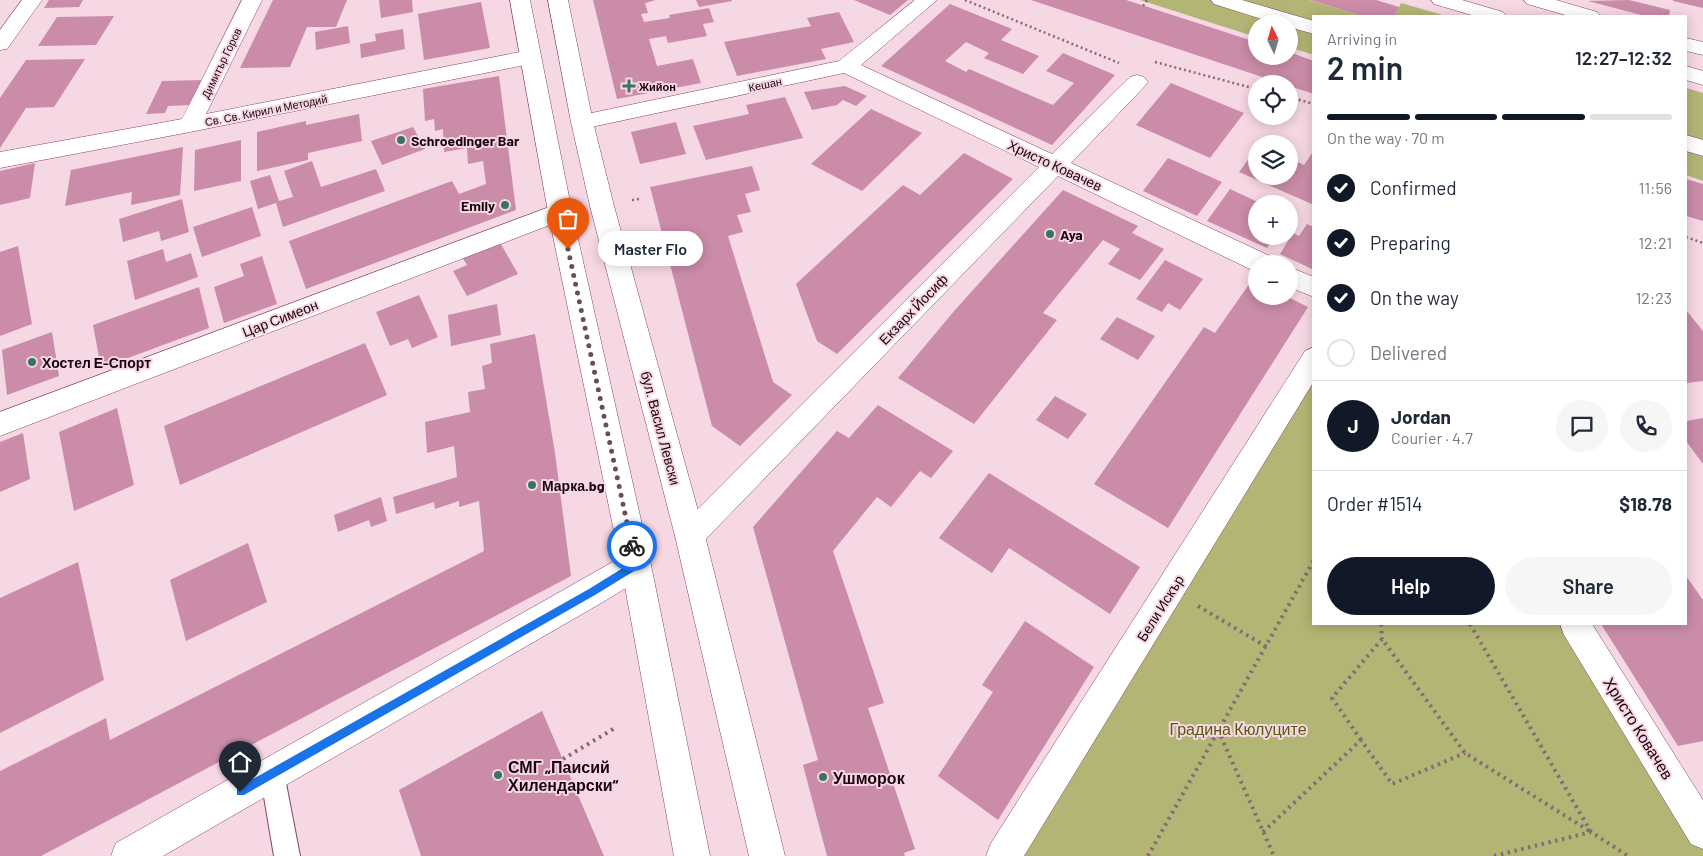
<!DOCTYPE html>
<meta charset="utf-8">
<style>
:root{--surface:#fff;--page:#f6f6f7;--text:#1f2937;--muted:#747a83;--line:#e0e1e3;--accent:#111827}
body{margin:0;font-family:Barlow,sans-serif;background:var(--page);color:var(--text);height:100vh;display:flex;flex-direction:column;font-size:19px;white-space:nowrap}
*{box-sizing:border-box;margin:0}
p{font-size:16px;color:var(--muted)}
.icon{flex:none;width:28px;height:28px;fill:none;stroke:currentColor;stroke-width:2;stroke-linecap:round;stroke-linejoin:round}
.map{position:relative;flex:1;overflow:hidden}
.side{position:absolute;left:1312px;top:15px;width:375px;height:610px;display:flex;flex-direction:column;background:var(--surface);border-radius:0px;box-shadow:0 2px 12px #0003}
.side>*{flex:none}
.needle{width:32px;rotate:355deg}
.fabs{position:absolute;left:1248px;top:15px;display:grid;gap:10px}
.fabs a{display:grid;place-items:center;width:50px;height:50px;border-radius:50%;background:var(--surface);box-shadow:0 2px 12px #0003;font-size:25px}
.pin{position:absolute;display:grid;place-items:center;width:42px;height:42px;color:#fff;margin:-51px -21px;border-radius:50% 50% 50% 0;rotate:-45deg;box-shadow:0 0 5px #0007}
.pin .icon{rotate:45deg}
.courier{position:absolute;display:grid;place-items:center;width:50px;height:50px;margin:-25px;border:4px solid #1a73e8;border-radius:50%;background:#fff;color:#222;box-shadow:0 1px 6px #0007}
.bubble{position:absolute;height:35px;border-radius:18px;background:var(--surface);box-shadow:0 2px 12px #0003;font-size:16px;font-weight:600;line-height:35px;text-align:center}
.overview em{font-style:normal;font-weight:600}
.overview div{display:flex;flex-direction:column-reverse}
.overview{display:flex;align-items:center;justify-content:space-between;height:85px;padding:0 15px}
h1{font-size:32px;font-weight:600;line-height:38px}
.bar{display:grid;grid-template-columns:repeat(4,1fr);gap:8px 5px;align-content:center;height:60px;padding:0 15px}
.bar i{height:6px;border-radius:4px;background:var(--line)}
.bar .active{background:var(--accent)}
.bar p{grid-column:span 4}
.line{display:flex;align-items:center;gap:12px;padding:0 15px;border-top:1px solid var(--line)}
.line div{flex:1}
.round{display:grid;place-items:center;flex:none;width:52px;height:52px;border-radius:26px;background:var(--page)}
ol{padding:0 15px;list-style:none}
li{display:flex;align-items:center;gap:15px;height:55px}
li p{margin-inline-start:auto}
li .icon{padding:5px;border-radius:50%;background:var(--accent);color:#fff;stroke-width:4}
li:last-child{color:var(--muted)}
li i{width:28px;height:28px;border:2px solid var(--line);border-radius:50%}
.button{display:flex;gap:10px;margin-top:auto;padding:10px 15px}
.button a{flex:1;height:58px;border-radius:30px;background:var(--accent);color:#fff;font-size:20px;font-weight:600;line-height:58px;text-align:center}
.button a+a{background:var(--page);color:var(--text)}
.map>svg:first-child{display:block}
.green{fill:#b3b575}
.building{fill:#ca8ca9}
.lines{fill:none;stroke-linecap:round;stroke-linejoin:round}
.lane-casing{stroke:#854665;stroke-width:2}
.street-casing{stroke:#854665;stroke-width:1}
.primary-casing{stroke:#854665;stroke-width:1}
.path-far1{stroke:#866b77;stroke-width:2.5;stroke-dasharray:2 3;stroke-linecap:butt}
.path{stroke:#866b77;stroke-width:4;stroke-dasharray:2.5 4.5;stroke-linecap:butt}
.lane{fill:#fff;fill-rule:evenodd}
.street{fill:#fff;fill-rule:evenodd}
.primary{fill:#fff;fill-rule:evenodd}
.route{fill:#1a73e8}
.done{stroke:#684e5a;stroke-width:5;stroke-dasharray:0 9}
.poi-dot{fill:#377562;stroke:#f6d7e4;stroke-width:2}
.labels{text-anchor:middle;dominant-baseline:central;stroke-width:4;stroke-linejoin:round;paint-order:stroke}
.far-street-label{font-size:11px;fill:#1b040f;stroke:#f6d7e4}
.far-poi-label{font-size:11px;font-weight:bold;fill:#1b040f;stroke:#f6d7e4;text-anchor:start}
.poi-label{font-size:14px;font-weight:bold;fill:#1b040f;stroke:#f6d7e4;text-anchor:start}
.street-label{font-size:14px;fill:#1b040f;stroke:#f6d7e4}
.near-park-label{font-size:16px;fill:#5a5b10;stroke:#f6d7e4}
.near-street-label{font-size:16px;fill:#1b040f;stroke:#f6d7e4}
.near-poi-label{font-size:16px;font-weight:bold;fill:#1b040f;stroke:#f6d7e4;text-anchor:start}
</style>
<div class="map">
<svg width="1703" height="856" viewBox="0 0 1703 856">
<rect width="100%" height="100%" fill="#f6d7e4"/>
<g class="green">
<path d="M 1140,0 L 1309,0 L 1362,16 L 1314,16 L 1314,55 L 1289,47 L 1289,24 L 1256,24 L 1256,37 Z"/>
<path d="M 1401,3 L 1446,16 L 1395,16 Z"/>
<path d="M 1686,88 L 1703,93 L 1703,181 L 1686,175 Z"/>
<path d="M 1314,359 L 1314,624 L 1573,624 L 1703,834 L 1703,856 L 1007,856 Z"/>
</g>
<g class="building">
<path d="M 49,0 L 83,0 L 79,7 L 44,8 Z"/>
<path d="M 273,0 L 347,0 L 336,27 L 307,27 L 290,67 L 240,68 Z"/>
<path d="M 379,0 L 412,0 L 413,12 L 381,18 Z"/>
<path d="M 593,0 L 656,0 L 645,3 L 648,13 L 641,14 L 644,22 L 670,18 L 669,15 L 709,8 L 714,22 L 703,24 L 707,36 L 668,43 L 666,36 L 649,39 L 657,66 L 693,59 L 701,83 L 617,99 Z"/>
<path d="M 696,0 L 732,0 L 732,1 L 699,7 Z"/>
<path d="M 854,0 L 908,0 L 890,15 Z"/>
<path d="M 1031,0 L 1126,0 L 1256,42 L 1256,56 L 1289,56 L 1289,52 L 1314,61 L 1314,94 L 1289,86 L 1289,84 L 1283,84 Z"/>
<path d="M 1310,0 L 1376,0 L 1399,7 L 1395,16 L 1362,16 Z"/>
<path d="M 1629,0 L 1670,10 L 1669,16 L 1645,16 L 1588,1 Z"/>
<path d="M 1673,0 L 1703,0 L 1703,8 L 1673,1 Z"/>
<path d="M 481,2 L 490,48 L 424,60 L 418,14 Z"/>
<path d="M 950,4 L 1012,29 L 1001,40 L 1039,56 L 1023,74 L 984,58 L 989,53 L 966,42 L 945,61 L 966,72 L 969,69 L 1053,105 L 1074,83 L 1046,71 L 1063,53 L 1115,75 L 1052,145 L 881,66 Z"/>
<path d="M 839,12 L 854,42 L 821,49 L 826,59 L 737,76 L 724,42 L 811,26 L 807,18 Z"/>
<path d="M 114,16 L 96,45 L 38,46 L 57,17 Z"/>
<path d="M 348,26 L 350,43 L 316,50 L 315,32 Z"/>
<path d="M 403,29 L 405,49 L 361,58 L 360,44 L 376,41 L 375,34 Z"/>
<path d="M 85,59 L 54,107 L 26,108 L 0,148 L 0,98 L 26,60 Z"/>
<path d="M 499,76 L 516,210 L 306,289 L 289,241 L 452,181 L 459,194 L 486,184 L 483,161 L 468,164 L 467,148 L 444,152 L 443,129 L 435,131 L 434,119 L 425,121 L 423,89 Z"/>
<path d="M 204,80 L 192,105 L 168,106 L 165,113 L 146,114 L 162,81 Z"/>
<path d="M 1171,83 L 1244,113 L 1210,158 L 1136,125 Z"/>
<path d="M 845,86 L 867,96 L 856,106 L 843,100 L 837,105 L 812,110 L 804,92 Z"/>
<path d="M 785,97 L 803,138 L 706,160 L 693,126 L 749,114 L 746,105 Z"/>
<path d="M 871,109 L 922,133 L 862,191 L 811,164 Z"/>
<path d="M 359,114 L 362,141 L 308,153 L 308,160 L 257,171 L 257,132 L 306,121 L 306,125 Z"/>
<path d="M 676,122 L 686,154 L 640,164 L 631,132 Z"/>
<path d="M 413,127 L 425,149 L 382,165 L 371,141 Z"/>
<path d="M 241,140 L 241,181 L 194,191 L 195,150 Z"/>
<path d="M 183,147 L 180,195 L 131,205 L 132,192 L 65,206 L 71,170 Z"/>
<path d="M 1256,149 L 1256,176 L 1289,176 L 1289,158 L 1304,165 L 1314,150 L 1314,205 L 1239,172 Z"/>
<path d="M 964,153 L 1013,179 L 837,354 L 817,341 L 796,284 L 903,185 L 920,195 Z"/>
<path d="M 1168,158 L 1222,182 L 1197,216 L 1143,191 Z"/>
<path d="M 312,161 L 321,187 L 376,169 L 385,191 L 283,227 L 276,203 L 258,209 L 250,181 L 270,175 L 279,201 L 293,197 L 284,171 Z"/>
<path d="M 35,163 L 30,198 L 0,205 L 0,171 Z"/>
<path d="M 752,166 L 760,190 L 745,194 L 751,212 L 737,215 L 743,232 L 728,236 L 773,382 L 792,395 L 740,446 L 712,426 L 650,187 Z"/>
<path d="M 1686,179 L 1703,184 L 1703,221 L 1686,216 Z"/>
<path d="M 1230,189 L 1262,204 L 1256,204 L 1256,236 L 1275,236 L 1267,248 L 1207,221 Z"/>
<path d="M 1063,190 L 1138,226 L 1132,233 L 1164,249 L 1140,280 L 1108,264 L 1120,249 L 1103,240 L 1043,313 L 1057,320 L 974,424 L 898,378 L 955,310 Z"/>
<path d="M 182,199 L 189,232 L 161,241 L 159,231 L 123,242 L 119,219 Z"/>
<path d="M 252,207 L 261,236 L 202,257 L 193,227 Z"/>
<path d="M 1307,224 L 1314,227 L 1314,270 L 1280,254 L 1293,233 L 1299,236 Z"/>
<path d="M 498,239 L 518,274 L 467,296 L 453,271 L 467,265 L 461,255 Z"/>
<path d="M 18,246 L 32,324 L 0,336 L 0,252 Z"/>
<path d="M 163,249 L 166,262 L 191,253 L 198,277 L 135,300 L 127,261 Z"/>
<path d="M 262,256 L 277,304 L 224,323 L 214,287 L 244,276 L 240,264 Z"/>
<path d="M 1165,260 L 1203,279 L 1180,310 L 1168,303 L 1162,312 L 1136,299 Z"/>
<path d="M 1252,280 L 1256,282 L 1256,296 L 1286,296 L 1308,307 L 1168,528 L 1094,484 L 1204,327 L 1215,333 Z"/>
<path d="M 199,287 L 209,328 L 101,368 L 93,325 Z"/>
<path d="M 419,295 L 438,337 L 412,348 L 408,339 L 390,346 L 376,312 Z"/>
<path d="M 497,304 L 501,335 L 451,346 L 448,315 Z"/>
<path d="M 1686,310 L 1703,331 L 1703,381 L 1686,383 Z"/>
<path d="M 1117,317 L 1155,336 L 1138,360 L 1100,339 Z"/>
<path d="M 52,332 L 59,376 L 7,395 L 2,350 Z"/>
<path d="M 535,334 L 555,453 L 571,576 L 41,856 L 0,856 L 0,771 L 106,718 L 110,740 L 484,551 L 479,501 L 459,507 L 459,501 L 435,509 L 434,502 L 396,514 L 393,497 L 457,477 L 454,446 L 427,453 L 425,422 L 470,412 L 468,392 L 485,389 L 482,366 L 492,363 L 490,344 Z"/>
<path d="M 365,343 L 387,395 L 180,485 L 164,426 Z"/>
<path d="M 1055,396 L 1087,414 L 1068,439 L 1036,420 Z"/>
<path d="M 878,405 L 953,451 L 931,478 L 920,471 L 891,507 L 877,497 L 833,551 L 884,703 L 868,708 L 915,849 L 904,853 L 905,856 L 827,856 L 803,765 L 818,760 L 753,527 L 837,431 L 849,438 Z"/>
<path d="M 117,408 L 134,485 L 74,511 L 59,432 Z"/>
<path d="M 1703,418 L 1703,464 L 1686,441 L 1686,421 Z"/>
<path d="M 23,433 L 30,479 L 0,492 L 0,442 Z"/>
<path d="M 989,473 L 1140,567 L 1110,614 L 1009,548 L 992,573 L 939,538 Z"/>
<path d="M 381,497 L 387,521 L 371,527 L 369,520 L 338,532 L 334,515 Z"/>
<path d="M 248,543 L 267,602 L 186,641 L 170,580 Z"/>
<path d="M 78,562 L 104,680 L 0,733 L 0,598 Z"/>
<path d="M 1686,576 L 1703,600 L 1703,741 L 1678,746 L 1601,624 L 1686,624 Z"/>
<path d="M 1025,621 L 1094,667 L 998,820 L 938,776 L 993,692 L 982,685 Z"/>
<path d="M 542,711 L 604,856 L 421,856 L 399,790 Z"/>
</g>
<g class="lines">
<defs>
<path id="lane" d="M 272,761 L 281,764 L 284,773 L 300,856 L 274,856 L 260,773 L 263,764 Z"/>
<g id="street">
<path d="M 22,0 L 42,0 L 7,49 L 0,50 L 0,30 Z"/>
<path d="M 242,0 L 262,0 L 206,114 L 530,50 L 537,52 L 540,57 L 537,62 L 530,64 L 190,132 L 0,168 L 0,152 L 182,119 Z"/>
<path d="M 915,0 L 937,0 L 861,65 L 1052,154 L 1130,77 L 1137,75 L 1144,77 L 1148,82 L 1144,87 L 1071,163 L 1272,257 L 1275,264 L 1256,264 L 1256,271 L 1254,271 L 1058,176 L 700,545 L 690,549 L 680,545 L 675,536 L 680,527 L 1039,167 L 844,73 L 582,129 L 574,127 L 571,122 L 574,117 L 582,115 L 839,61 Z"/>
<path d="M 1211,0 L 1242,0 L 1314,21 L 1314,34 L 1289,27 L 1289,24 L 1278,24 L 1214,4 Z"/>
<path d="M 1686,135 L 1703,140 L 1703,156 L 1686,151 Z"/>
<path d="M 560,203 L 568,206 L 572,212 L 568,218 L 0,436 L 0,412 Z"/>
<path d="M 1289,267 L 1314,277 L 1314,297 L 1289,287 Z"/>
<path d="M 1314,347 L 1314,381 L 1024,856 L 986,856 L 991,843 L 1305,351 Z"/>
<path d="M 636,551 L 647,555 L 651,565 L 647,575 L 603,602 L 163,856 L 111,856 L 116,843 L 625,555 Z"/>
<path d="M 1560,624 L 1592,624 L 1703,800 L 1703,849 L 1691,844 L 1564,635 Z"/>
</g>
<g id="primary">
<path d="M 510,0 L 530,0 L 572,212 L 651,565 L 710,856 L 674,856 L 621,565 L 548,212 Z"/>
<path d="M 548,0 L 568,0 L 593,122 L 614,206 L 705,536 L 785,856 L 749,856 L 675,536 L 590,206 L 571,122 Z"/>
<path d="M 1431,0 L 1462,0 L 1503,12 L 1506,16 L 1475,16 L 1434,4 Z"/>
<path d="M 1524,0 L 1556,0 L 1597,12 L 1600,16 L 1569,16 L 1527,4 Z"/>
<path d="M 1686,38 L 1703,42 L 1703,55 L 1686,51 Z"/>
<path d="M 1686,66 L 1703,71 L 1703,85 L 1686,80 Z"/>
</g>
</defs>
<use href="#lane" class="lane-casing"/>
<use href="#street" class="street-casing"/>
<use href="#primary" class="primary-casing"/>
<g class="path-far1">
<path d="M 965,0 L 1119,63"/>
<path d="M 1143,6 L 1147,0"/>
<path d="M 1155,62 L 1256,89"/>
<path d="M 1289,97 L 1314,104"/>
<path d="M 632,200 L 639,199"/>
<path d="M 1686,237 L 1703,243"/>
</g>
<g class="path">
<path d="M 1198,606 L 1267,647"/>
<path d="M 1381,624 L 1382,639"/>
<path d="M 1470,624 L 1591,832"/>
<path d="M 1218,730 L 1274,856"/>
<path d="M 1361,740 L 1332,698 L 1382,639 L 1465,753 L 1591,832"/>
<path d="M 563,759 L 615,728"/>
<path d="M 1263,832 L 1361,740 L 1392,784 L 1465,753"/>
<path d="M 1148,856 L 1314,560"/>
<path d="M 1494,856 L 1591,832 L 1628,856"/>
</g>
<use href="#lane" class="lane"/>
<use href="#street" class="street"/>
<use href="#primary" class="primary"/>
</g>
<path class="route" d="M 632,542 L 636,546 L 640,565 L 639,568 L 595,595 L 244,795 L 237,795 L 237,788 L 589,589 L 631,563 L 627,546 Z"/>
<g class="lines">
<path class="done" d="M 568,249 L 632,546"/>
</g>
<g class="poi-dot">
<path d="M626.5 78.5h5v5h5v5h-5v5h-5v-5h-5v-5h5z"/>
<circle cx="401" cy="140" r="5"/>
<circle cx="505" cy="205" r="5"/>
<circle cx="1050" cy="234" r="5"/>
<circle cx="32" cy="362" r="5"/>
<circle cx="532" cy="485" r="5"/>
<circle cx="498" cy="775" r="5"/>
<circle cx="823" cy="777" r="5"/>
</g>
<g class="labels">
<g class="far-street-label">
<text transform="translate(221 63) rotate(-64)">Димитър Горов</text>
<text transform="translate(765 84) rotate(-12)">Кешан</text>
<text transform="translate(266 110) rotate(-11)">Св. Св. Кирил и Методий</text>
</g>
<g class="far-poi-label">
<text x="639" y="86">Жийон</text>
</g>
<g class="poi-label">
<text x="411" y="140">Schroedinger Bar</text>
<text x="495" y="205" text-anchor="end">Emily</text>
<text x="1060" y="234">Aya</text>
<text x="42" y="362">Хостел Е-Спорт</text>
<text x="542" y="485">Марка.bg</text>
</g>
<g class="street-label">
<text transform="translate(1055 165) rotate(25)">Христо Ковачев</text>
<text transform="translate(913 309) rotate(-46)">Екзарх Йосиф</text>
<text transform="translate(280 318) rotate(-21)">Цар Симеон</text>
<text transform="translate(661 428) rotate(75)">бул. Васил Левски</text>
<text transform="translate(1160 608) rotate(-58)">Бели Искър</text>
</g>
<g class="near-park-label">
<text x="1238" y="728">Градина Кюлуците</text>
</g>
<g class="near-street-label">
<text transform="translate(1639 728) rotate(58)">Христо Ковачев</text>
</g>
<g class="near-poi-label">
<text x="508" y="766">СМГ „Паисий<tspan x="508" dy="18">Хилендарски“</tspan></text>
<text x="833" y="777">Ушморок</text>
</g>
</g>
</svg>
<div class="fabs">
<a><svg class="needle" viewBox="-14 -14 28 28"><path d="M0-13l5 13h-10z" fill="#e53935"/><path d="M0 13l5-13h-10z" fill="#747a83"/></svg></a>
<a><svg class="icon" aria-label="locate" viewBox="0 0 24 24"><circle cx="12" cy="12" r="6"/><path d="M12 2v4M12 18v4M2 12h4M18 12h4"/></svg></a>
<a><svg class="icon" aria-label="layers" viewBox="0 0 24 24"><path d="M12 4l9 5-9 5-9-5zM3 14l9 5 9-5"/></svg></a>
<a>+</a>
<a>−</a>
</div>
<div class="pin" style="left:568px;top:249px;background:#ea580c"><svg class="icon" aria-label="bag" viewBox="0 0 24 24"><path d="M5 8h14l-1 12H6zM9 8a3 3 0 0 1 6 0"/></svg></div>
<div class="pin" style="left:240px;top:792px;background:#1f2937"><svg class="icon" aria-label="home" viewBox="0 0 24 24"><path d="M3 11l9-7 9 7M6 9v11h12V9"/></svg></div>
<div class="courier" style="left:632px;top:546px"><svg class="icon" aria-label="bike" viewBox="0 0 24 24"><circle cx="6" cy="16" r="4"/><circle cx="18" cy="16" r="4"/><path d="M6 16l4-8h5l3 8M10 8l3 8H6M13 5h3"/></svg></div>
<div class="bubble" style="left:598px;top:231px;width:105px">Master Flo</div>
<section class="side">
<div class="overview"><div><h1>2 min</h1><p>Arriving in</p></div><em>12:27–12:32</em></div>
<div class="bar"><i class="active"></i><i class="active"></i><i class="active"></i><i></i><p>On the way · 70 m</p></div>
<ol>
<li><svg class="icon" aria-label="check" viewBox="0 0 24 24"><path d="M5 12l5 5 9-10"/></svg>Confirmed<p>11:56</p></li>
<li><svg class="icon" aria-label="check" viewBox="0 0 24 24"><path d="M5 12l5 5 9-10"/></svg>Preparing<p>12:21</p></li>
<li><svg class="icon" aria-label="check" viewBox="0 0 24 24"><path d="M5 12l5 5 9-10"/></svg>On the way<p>12:23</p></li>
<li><i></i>Delivered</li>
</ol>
<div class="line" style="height:90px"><b class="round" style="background:var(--accent);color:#fff">J</b><div><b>Jordan</b><p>Courier · 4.7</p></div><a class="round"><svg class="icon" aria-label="chat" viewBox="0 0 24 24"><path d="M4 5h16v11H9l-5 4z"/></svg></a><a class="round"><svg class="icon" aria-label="phone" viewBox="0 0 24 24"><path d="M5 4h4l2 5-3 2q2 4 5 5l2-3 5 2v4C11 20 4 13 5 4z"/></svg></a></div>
<div class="line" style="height:65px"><div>Order #1514</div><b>$18.78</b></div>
<div class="button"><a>Help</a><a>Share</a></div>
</section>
</div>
